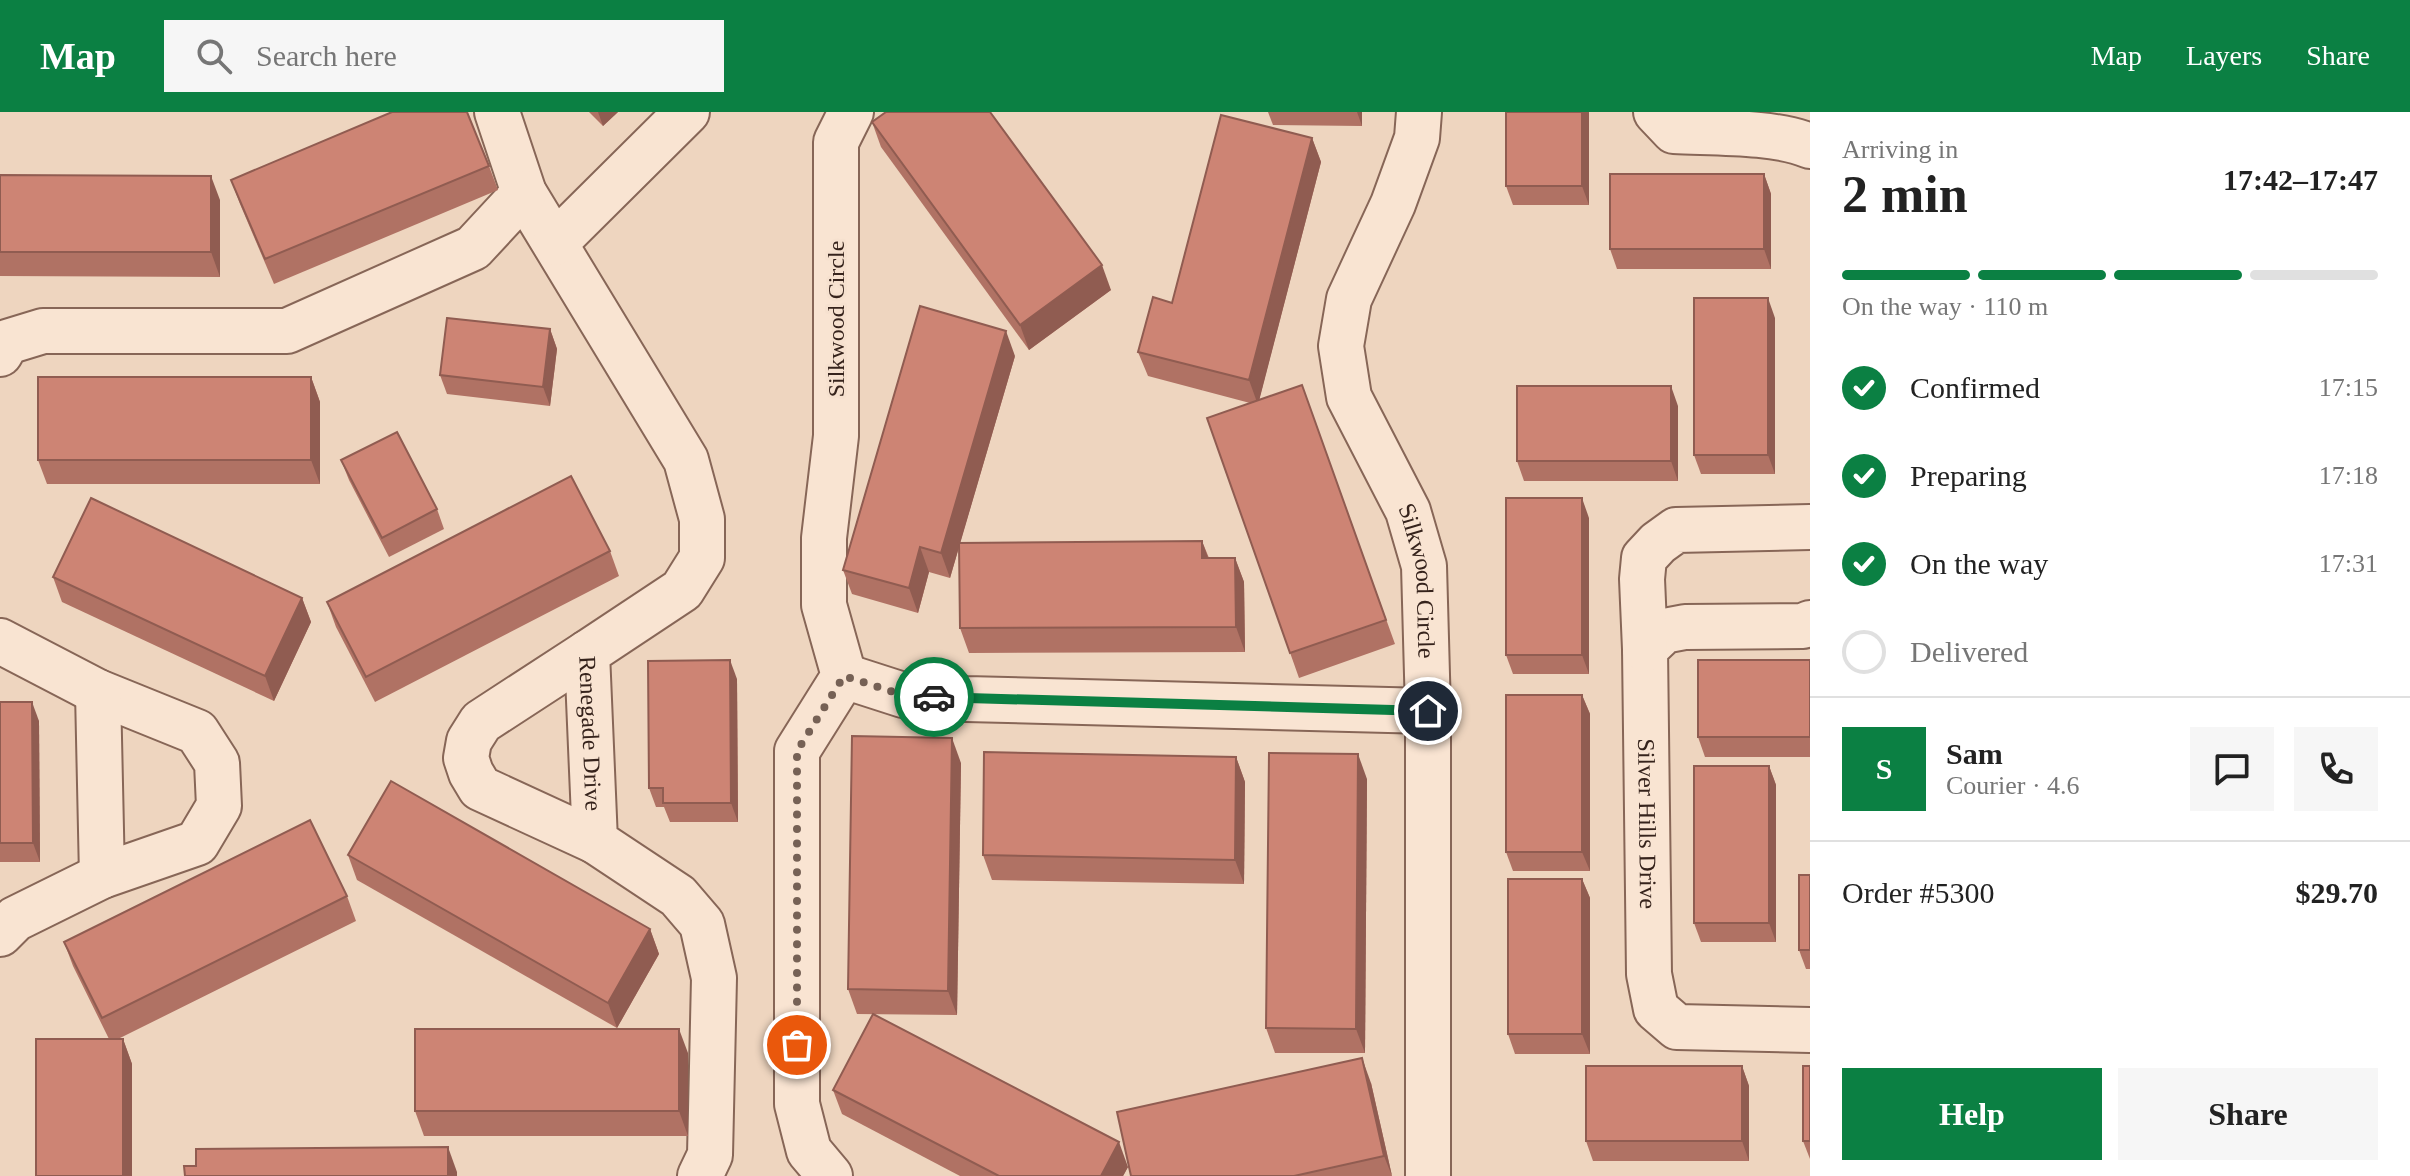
<!DOCTYPE html>
<meta charset="utf-8">
<style>
:root{--surface:#fff;--page:#f6f6f6;--text:#222;--muted:#767676;--line:#e0e0e0;--accent:#0b8043}
body{margin:0;font-family:"Times New Roman",serif;background:var(--page);color:var(--text);height:100vh;display:flex;flex-direction:column;font-size:30px;white-space:nowrap}
*{box-sizing:border-box;margin:0}
p{font-size:26px;color:var(--muted)}
.icon{flex:none;width:44px;height:44px;fill:none;stroke:currentColor;stroke-width:2;stroke-linecap:round;stroke-linejoin:round}
.map{position:relative;flex:1;overflow:hidden}
.panel{display:flex;flex-direction:column;background:var(--surface);width:600px}
.panel>*{flex:none}
.pin{position:absolute;display:grid;place-items:center;width:68px;height:68px;color:#fff;margin:-34px;border:4px solid #fff;border-radius:50%;box-shadow:0 2px 8px #0007}
.courier{position:absolute;display:grid;place-items:center;width:80px;height:80px;margin:-40px;border:6px solid #0b8043;border-radius:50%;background:#fff;color:#222;box-shadow:0 2px 10px #0007}
.overview em{font-style:normal;font-weight:600}
.overview div{display:flex;flex-direction:column-reverse}
.overview{display:flex;align-items:center;justify-content:space-between;height:136px;padding:0 32px}
h1{font-size:52px;font-weight:600;line-height:60px}
.bar{display:grid;grid-template-columns:repeat(4,1fr);gap:12px 8px;align-content:center;height:96px;padding:0 32px}
.bar i{height:10px;border-radius:6px;background:var(--line)}
.bar .current{background:var(--accent)}
.bar p{grid-column:span 4}
.line{display:flex;align-items:center;gap:20px;padding:0 32px;border-top:2px solid var(--line)}
.line div{flex:1}
.round{display:grid;place-items:center;flex:none;width:84px;height:84px;border-radius:0px;background:var(--page)}
ol{padding:0 32px;list-style:none}
li{display:flex;align-items:center;gap:24px;height:88px}
li p{margin-inline-start:auto}
li .icon{padding:8px;border-radius:50%;background:var(--accent);color:#fff;stroke-width:4}
li:last-child{color:var(--muted)}
li i{width:44px;height:44px;border:4px solid var(--line);border-radius:50%}
.action{display:flex;gap:16px;margin-top:auto;padding:16px 32px}
.action a{flex:1;height:92px;border-radius:0px;background:var(--accent);color:#fff;font-size:32px;font-weight:600;line-height:92px;text-align:center}
.action a+a{background:var(--page);color:var(--text)}
header{display:flex;align-items:center;gap:48px;box-sizing:border-box;height:112px;padding:0 40px;background:var(--accent);color:#fff}
header strong{font-size:38px}
nav{display:flex;gap:44px;margin-inline-start:auto;font-size:28px}
.search{width:560px;height:72px;background:var(--page);display:flex;align-items:center;gap:20px;box-sizing:border-box;padding:0 28px;border-radius:0px;color:var(--muted);font-size:30px}
main{display:flex;flex:1;min-height:0}
.map>svg:first-child{display:block}
.lines{fill:none;stroke-linecap:round;stroke-linejoin:round}
.minor-casing{stroke:#876657;stroke-width:48}
.minor{stroke:#f9e4d2;stroke-width:44}
.wall{fill:#b07264}
.shaded-wall{fill:#905c51}
.building{fill:#cd8474;stroke:#905c51;stroke-width:2}
.done{stroke:#766155;stroke-width:8;stroke-dasharray:0 14.4}
.route{stroke:#0b8043;stroke-width:10}
.labels{text-anchor:middle;dominant-baseline:central;stroke-width:6;stroke-linejoin:round;paint-order:stroke}
.street-label{font-size:24px;fill:#36231c;stroke:#f6e1cf}
</style>
<header>
<strong>Map</strong>
<div class="search"><svg class="icon" aria-label="search" viewBox="0 0 24 24"><circle cx="10" cy="10" r="6"/><path d="M15 15l6 6"/></svg>Search here</div>
<nav><a>Map</a><a>Layers</a><a>Share</a></nav>
</header>
<main>
<div class="map">
<svg width="1810" height="1064" viewBox="0 0 1810 1064">
<rect width="100%" height="100%" fill="#eed5bf"/>
<g class="lines">
<defs>
<g id="minor">
<path id="s1" d="M 497,0 L 524,81 L 686,348 L 702,407 L 702,446 L 682,478 L 587,541 L 595,729 L 678,784 L 702,812 L 714,866 L 710,1043 L 700,1064"/>
<path id="s2" d="M 1419,0 L 1417,26 L 1393,92 L 1349,187 L 1341,234 L 1349,285 L 1408,399 L 1424,454 L 1428,599 L 1428,1064"/>
<path d="M 1656,0 L 1674,19 C 1713,21 1775,19 1810,34"/>
<path d="M 555,131 L 687,0"/>
<path d="M 0,242 L 7,230 L 43,219 L 287,219 L 473,136 L 524,81"/>
<path id="s3" d="M 1810,511 L 1803,514 L 1685,515 L 1664,519 L 1645,537 L 1649,862 L 1656,897 L 1677,915 L 1810,918"/>
<path d="M 0,529 L 98,580 L 197,620 L 217,651 L 219,694 L 197,731 L 102,764 L 15,807 L 0,822"/>
<path d="M 1645,537 L 1642,467 L 1644,446 L 1658,431 L 1676,418 L 1810,415"/>
<path d="M 587,541 L 481,610 L 469,629 L 466,646 L 471,661 L 480,676 L 595,729"/>
<path d="M 844,564 L 903,583 L 966,587 L 1428,599"/>
<path d="M 98,580 L 102,764"/>
<path d="M 830,1064 L 809,1039 L 797,992 L 797,639 L 844,564 L 824,493 L 824,426 L 836,324 L 836,30 L 851,0"/>
</g>
</defs>
<use href="#minor" class="minor-casing"/>
<use href="#minor" class="minor"/>
</g>
<g class="wall">
<path d="M 589,0 L 618,0 L 603,14 Z"/>
<path d="M 1268,0 L 1362,0 L 1362,14 L 1273,13 Z"/>
<path d="M 1589,0 L 1589,93 L 1513,93 L 1506,74 Z"/>
<path d="M 872,10 L 1111,178 L 1029,238 L 881,35 Z"/>
<path d="M 1312,26 L 1321,50 L 1259,288 L 1302,273 L 1395,532 L 1299,566 L 1207,306 L 1250,291 L 1148,264 L 1138,240 L 1172,191 Z"/>
<path d="M 489,54 L 498,78 L 274,172 L 240,92 L 231,68 Z"/>
<path d="M 1764,62 L 1771,82 L 1771,157 L 1617,157 L 1610,137 Z"/>
<path d="M 0,63 L 220,88 L 220,165 L 0,164 Z"/>
<path d="M 1775,206 L 1775,362 L 1701,362 L 1694,343 Z"/>
<path d="M 550,217 L 557,237 L 550,294 L 447,282 L 440,263 Z"/>
<path d="M 1015,244 L 960,431 L 1202,429 L 1209,446 L 1235,446 L 1244,470 L 1245,540 L 969,541 L 960,516 L 959,435 L 950,466 L 929,460 L 918,501 L 852,482 L 843,458 Z"/>
<path d="M 311,265 L 320,290 L 320,372 L 47,372 L 38,348 Z"/>
<path d="M 1678,294 L 1678,369 L 1524,369 L 1517,349 Z"/>
<path d="M 341,348 L 437,397 L 444,417 L 389,445 L 349,368 Z"/>
<path d="M 1589,406 L 1589,562 L 1513,562 L 1506,543 Z"/>
<path d="M 610,439 L 619,464 L 375,590 L 336,515 L 327,490 Z"/>
<path d="M 53,465 L 302,486 L 311,510 L 274,589 L 62,490 Z"/>
<path d="M 1810,548 L 1810,645 L 1705,645 L 1698,625 Z"/>
<path d="M 737,567 L 738,710 L 670,710 L 664,695 L 656,695 L 649,676 Z"/>
<path d="M 1582,583 L 1590,602 L 1590,759 L 1513,759 L 1506,740 Z"/>
<path d="M 0,590 L 39,609 L 40,750 L 0,750 Z"/>
<path d="M 1236,645 L 1245,670 L 1244,772 L 992,768 L 983,743 Z"/>
<path d="M 961,651 L 957,903 L 857,902 L 848,877 Z"/>
<path d="M 1769,654 L 1776,673 L 1776,830 L 1701,830 L 1694,811 Z"/>
<path d="M 1367,667 L 1365,941 L 1275,941 L 1266,916 Z"/>
<path d="M 348,743 L 650,817 L 659,842 L 617,916 L 357,768 Z"/>
<path d="M 1810,763 L 1810,857 L 1806,857 L 1799,838 Z"/>
<path d="M 1582,767 L 1590,786 L 1590,942 L 1515,942 L 1508,922 Z"/>
<path d="M 347,784 L 356,809 L 118,927 L 123,927 L 132,952 L 132,1064 L 109,927 L 73,854 L 64,830 Z"/>
<path d="M 688,941 L 688,1024 L 424,1024 L 415,999 Z"/>
<path d="M 1742,954 L 1749,974 L 1749,1049 L 1593,1049 L 1586,1029 Z"/>
<path d="M 1810,954 L 1810,1047 L 1803,1029 Z"/>
<path d="M 1371,971 L 1392,1064 L 1131,1064 Z"/>
<path d="M 833,978 L 1128,1055 L 1123,1064 L 960,1064 L 842,1002 Z"/>
</g>
<g class="shaded-wall">
<path d="M 598,0 L 618,0 L 603,14 Z"/>
<path d="M 1357,0 L 1362,0 L 1362,14 Z"/>
<path d="M 1582,0 L 1589,0 L 1589,93 L 1582,74 Z"/>
<path d="M 1312,26 L 1321,50 L 1258,293 L 1249,268 Z"/>
<path d="M 1764,62 L 1771,82 L 1771,157 L 1764,137 Z"/>
<path d="M 211,64 L 220,88 L 220,165 L 211,140 Z"/>
<path d="M 1102,153 L 1111,178 L 1029,238 L 1020,213 Z"/>
<path d="M 1768,186 L 1775,206 L 1775,362 L 1768,343 Z"/>
<path d="M 550,217 L 557,237 L 550,294 L 543,275 Z"/>
<path d="M 1006,219 L 1015,244 L 950,466 L 941,441 Z"/>
<path d="M 311,265 L 320,290 L 320,372 L 311,348 Z"/>
<path d="M 1671,274 L 1678,294 L 1678,369 L 1671,349 Z"/>
<path d="M 1582,386 L 1589,406 L 1589,562 L 1582,543 Z"/>
<path d="M 1202,429 L 1211,454 L 1202,446 Z"/>
<path d="M 920,435 L 929,460 L 918,501 L 909,476 Z"/>
<path d="M 1235,446 L 1244,470 L 1245,540 L 1236,515 Z"/>
<path d="M 302,486 L 311,510 L 274,589 L 265,564 Z"/>
<path d="M 730,548 L 737,567 L 738,710 L 731,691 Z"/>
<path d="M 1582,583 L 1590,602 L 1590,759 L 1582,740 Z"/>
<path d="M 32,590 L 39,609 L 40,750 L 33,731 Z"/>
<path d="M 952,626 L 961,651 L 957,903 L 948,879 Z"/>
<path d="M 1358,642 L 1367,667 L 1365,941 L 1356,917 Z"/>
<path d="M 1236,645 L 1245,670 L 1244,772 L 1235,748 Z"/>
<path d="M 1769,654 L 1776,673 L 1776,830 L 1769,811 Z"/>
<path d="M 1582,767 L 1590,786 L 1590,942 L 1582,922 Z"/>
<path d="M 650,817 L 659,842 L 617,916 L 608,891 Z"/>
<path d="M 679,917 L 688,941 L 688,1024 L 679,999 Z"/>
<path d="M 123,927 L 132,952 L 132,1064 L 123,1064 Z"/>
<path d="M 1362,946 L 1371,971 L 1392,1064 L 1384,1044 Z"/>
<path d="M 1742,954 L 1749,974 L 1749,1049 L 1742,1029 Z"/>
<path d="M 1119,1030 L 1128,1055 L 1123,1064 L 1101,1064 Z"/>
<path d="M 448,1035 L 457,1060 L 457,1064 L 448,1064 Z"/>
</g>
<g class="building">
<path d="M 392,0 L 467,0 L 489,54 L 265,147 L 231,68 Z"/>
<path d="M 886,0 L 990,0 L 1102,153 L 1020,213 L 872,10 Z"/>
<rect x="1506" y="0" width="76" height="74"/>
<path d="M 1221,3 L 1312,26 L 1249,268 L 1138,240 L 1153,185 L 1172,191 Z"/>
<rect x="1610" y="62" width="154" height="75"/>
<path d="M 0,63 L 211,64 L 211,140 L 0,140 Z"/>
<rect x="1694" y="186" width="74" height="157"/>
<path d="M 920,194 L 1006,219 L 941,441 L 920,435 L 909,476 L 843,458 Z"/>
<path d="M 447,206 L 550,217 L 543,275 L 440,263 Z"/>
<rect x="38" y="265" width="273" height="83"/>
<path d="M 1302,273 L 1386,508 L 1290,541 L 1207,306 Z"/>
<rect x="1517" y="274" width="154" height="75"/>
<path d="M 397,320 L 437,397 L 382,426 L 341,348 Z"/>
<path d="M 571,364 L 610,439 L 366,565 L 327,490 Z"/>
<path d="M 91,386 L 302,486 L 265,564 L 53,465 Z"/>
<rect x="1506" y="386" width="76" height="157"/>
<path d="M 1202,429 L 1202,446 L 1235,446 L 1236,515 L 960,516 L 959,431 Z"/>
<path d="M 730,548 L 731,691 L 663,691 L 663,676 L 649,676 L 648,549 Z"/>
<rect x="1698" y="548" width="112" height="77"/>
<rect x="1506" y="583" width="76" height="157"/>
<path d="M 0,590 L 32,590 L 33,731 L 0,731 Z"/>
<path d="M 852,624 L 952,626 L 948,879 L 848,877 Z"/>
<path d="M 984,640 L 1236,645 L 1235,748 L 983,743 Z"/>
<path d="M 1269,641 L 1358,642 L 1356,917 L 1266,916 Z"/>
<rect x="1694" y="654" width="75" height="157"/>
<path d="M 391,669 L 650,817 L 608,891 L 348,743 Z"/>
<path d="M 310,708 L 347,784 L 102,906 L 64,830 Z"/>
<rect x="1799" y="763" width="11" height="75"/>
<rect x="1508" y="767" width="74" height="155"/>
<path d="M 873,902 L 1119,1030 L 1101,1064 L 999,1064 L 833,978 Z"/>
<rect x="415" y="917" width="264" height="82"/>
<rect x="36" y="927" width="87" height="137"/>
<path d="M 1362,946 L 1384,1044 L 1294,1064 L 1131,1064 L 1117,1000 Z"/>
<rect x="1586" y="954" width="156" height="75"/>
<rect x="1803" y="954" width="7" height="75"/>
<path d="M 448,1035 L 448,1064 L 185,1064 L 184,1054 L 196,1054 L 196,1037 Z"/>
</g>
<g class="lines">
<path class="done" d="M 797,933 L 797,639 L 844,564 L 903,583 L 934,585"/>
<path class="route" d="M 934,585 L 1428,599"/>
</g>
<g class="labels">
<g class="street-label">
<text transform="translate(836 207) rotate(-90)">Silkwood Circle</text>
<text stroke="none"><textPath href="#s2" startOffset="500">Silkwood Circle</textPath></text>
<text stroke="none"><textPath href="#s1" startOffset="730">Renegade Drive</textPath></text>
<text stroke="none"><textPath href="#s3" startOffset="348">Silver Hills Drive</textPath></text>
</g>
</g>
</svg>
<div class="pin" style="left:797px;top:933px;background:#ea580c"><svg class="icon" aria-label="bag" viewBox="0 0 24 24"><path d="M5 8h14l-1 12H6zM9 8a3 3 0 0 1 6 0"/></svg></div>
<div class="pin" style="left:1428px;top:599px;background:#1f2937"><svg class="icon" aria-label="home" viewBox="0 0 24 24"><path d="M3 11l9-7 9 7M6 9v11h12V9"/></svg></div>
<div class="courier" style="left:934px;top:585px"><svg class="icon" aria-label="car" viewBox="0 0 24 24"><path d="M5 17H2v-5l4-1 3-4h7l3 4 3 1v5h-3M9 17h6M6 11h13"/><circle cx="7" cy="17" r="2"/><circle cx="17" cy="17" r="2"/></svg></div>
</div>
<section class="panel">
<div class="overview"><div><h1>2 min</h1><p>Arriving in</p></div><em>17:42–17:47</em></div>
<div class="bar"><i class="current"></i><i class="current"></i><i class="current"></i><i></i><p>On the way · 110 m</p></div>
<ol>
<li><svg class="icon" aria-label="check" viewBox="0 0 24 24"><path d="M5 12l5 5 9-10"/></svg>Confirmed<p>17:15</p></li>
<li><svg class="icon" aria-label="check" viewBox="0 0 24 24"><path d="M5 12l5 5 9-10"/></svg>Preparing<p>17:18</p></li>
<li><svg class="icon" aria-label="check" viewBox="0 0 24 24"><path d="M5 12l5 5 9-10"/></svg>On the way<p>17:31</p></li>
<li><i></i>Delivered</li>
</ol>
<div class="line" style="height:144px"><b class="round" style="background:var(--accent);color:#fff">S</b><div><b>Sam</b><p>Courier · 4.6</p></div><a class="round"><svg class="icon" aria-label="chat" viewBox="0 0 24 24"><path d="M4 5h16v11H9l-5 4z"/></svg></a><a class="round"><svg class="icon" aria-label="phone" viewBox="0 0 24 24"><path d="M5 4h4l2 5-3 2q2 4 5 5l2-3 5 2v4C11 20 4 13 5 4z"/></svg></a></div>
<div class="line" style="height:104px"><div>Order #5300</div><b>$29.70</b></div>
<div class="action"><a>Help</a><a>Share</a></div>
</section>
</main>
